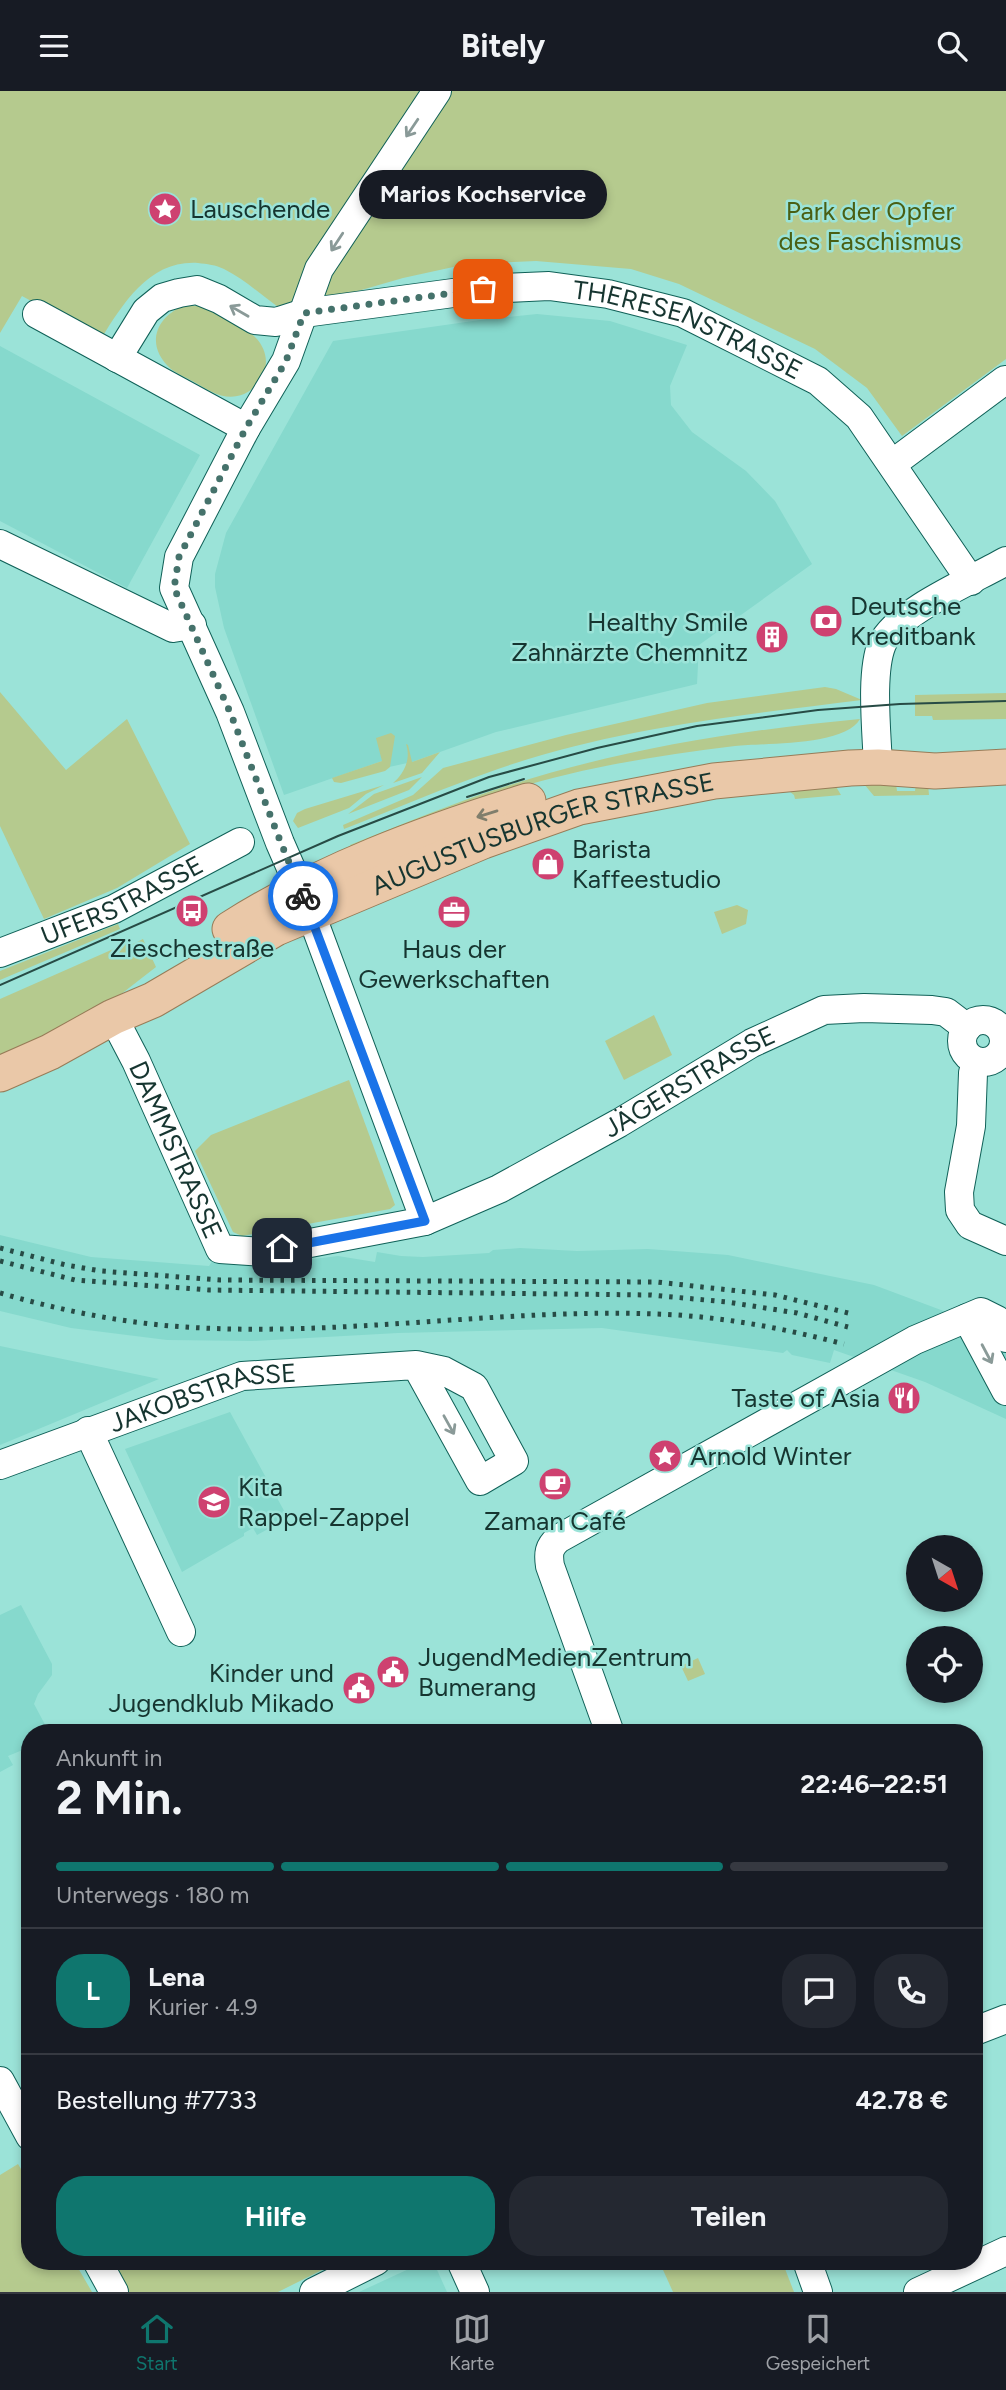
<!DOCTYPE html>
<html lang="de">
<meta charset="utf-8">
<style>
:root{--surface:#171b24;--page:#242831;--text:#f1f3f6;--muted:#9ea1a6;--line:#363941;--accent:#0f766e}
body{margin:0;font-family:Figtree,sans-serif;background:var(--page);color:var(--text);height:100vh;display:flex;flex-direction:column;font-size:26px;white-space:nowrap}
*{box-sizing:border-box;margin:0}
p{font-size:23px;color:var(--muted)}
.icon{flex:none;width:38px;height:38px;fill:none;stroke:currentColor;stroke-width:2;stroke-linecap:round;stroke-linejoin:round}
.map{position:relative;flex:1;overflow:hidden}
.drawer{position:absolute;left:21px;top:1633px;width:962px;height:546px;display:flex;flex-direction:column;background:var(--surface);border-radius:28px;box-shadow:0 4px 10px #0003}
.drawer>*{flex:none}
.needle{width:46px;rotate:141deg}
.controls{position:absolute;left:906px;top:1444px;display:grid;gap:14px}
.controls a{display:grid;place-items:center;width:77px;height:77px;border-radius:50%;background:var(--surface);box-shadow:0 4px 10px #0003;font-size:35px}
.pin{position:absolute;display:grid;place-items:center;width:60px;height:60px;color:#fff;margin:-30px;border-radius:14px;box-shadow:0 4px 10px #0006}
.courier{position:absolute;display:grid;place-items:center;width:70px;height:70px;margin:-35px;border:5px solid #1a73e8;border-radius:50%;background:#fff;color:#222;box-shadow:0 2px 9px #0007}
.bubble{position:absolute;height:49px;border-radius:24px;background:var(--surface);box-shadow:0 4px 10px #0003;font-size:23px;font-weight:700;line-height:49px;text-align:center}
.headline em{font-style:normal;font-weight:700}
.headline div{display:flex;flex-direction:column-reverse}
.headline{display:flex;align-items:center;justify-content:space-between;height:119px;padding:0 35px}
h1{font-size:46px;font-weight:700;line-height:52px}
.bar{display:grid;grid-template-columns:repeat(4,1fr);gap:10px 7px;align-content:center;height:84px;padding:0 35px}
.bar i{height:9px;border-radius:5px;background:var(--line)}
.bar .selected{background:var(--accent)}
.bar p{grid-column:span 4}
.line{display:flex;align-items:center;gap:18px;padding:0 35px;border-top:2px solid var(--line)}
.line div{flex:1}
.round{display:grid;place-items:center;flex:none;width:74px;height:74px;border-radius:28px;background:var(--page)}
.button{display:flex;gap:14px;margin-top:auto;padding:14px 35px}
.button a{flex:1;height:80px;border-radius:28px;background:var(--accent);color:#fff;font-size:28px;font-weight:700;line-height:80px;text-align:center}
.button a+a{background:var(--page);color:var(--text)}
header{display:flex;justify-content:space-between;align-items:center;height:91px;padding:0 35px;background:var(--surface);font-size:32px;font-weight:700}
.menu{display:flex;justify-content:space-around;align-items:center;height:98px;border-top:2px solid var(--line);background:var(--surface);font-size:19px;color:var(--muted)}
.menu a{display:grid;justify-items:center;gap:4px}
.menu .selected{color:var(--accent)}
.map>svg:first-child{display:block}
.built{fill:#86d9cd}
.green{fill:#b5ca8e}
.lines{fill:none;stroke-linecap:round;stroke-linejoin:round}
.minor-casing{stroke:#106158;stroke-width:30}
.major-casing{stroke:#977c58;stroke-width:37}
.minor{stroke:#fff;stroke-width:28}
.major{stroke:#eac8a8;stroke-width:35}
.tram{stroke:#274b45;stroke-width:2}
.rail{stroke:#274b45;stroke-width:5;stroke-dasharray:3.5 7;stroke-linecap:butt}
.oneway{stroke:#8a9a98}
.oneway2{stroke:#807e6c}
.done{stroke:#45726b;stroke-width:7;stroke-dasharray:0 12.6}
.route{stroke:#1a73e8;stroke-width:9}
.labels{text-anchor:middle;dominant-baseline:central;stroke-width:5;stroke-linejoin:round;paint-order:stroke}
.poi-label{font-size:26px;fill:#163530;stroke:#9be3d8;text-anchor:start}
.park-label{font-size:26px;fill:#4a5f13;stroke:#9be3d8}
.street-label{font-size:26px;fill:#163530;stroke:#9be3d8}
</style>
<header><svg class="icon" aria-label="menu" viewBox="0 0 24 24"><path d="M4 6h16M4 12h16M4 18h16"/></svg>Bitely<svg class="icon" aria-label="search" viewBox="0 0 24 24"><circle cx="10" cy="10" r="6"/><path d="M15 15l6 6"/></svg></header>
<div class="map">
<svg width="1006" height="2201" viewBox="0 0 1006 2201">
<rect width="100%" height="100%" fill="#9be3d8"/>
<g class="built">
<path d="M 537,223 L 610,230 L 687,254 L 670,295 L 671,314 L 692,341 L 746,380 L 775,410 L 812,473 L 699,554 L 697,593 L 496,641 L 412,671 L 389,676 L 382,670 L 284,704 L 224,537 L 215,496 L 215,483 L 226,442 L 333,250 L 487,228 Z"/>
<path d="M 0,255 L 200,364 L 127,497 L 0,430 Z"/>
<path d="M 0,1144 L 91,1166 L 209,1175 L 213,1169 L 232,1174 L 262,1174 L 338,1165 L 375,1171 L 377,1161 L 401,1165 L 423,1166 L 489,1162 L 493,1159 L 520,1157 L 577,1160 L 648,1158 L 728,1164 L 874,1194 L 1000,1241 L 992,1254 L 1006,1261 L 1006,1328 L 925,1291 L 834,1259 L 830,1272 L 792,1264 L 787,1259 L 783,1262 L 602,1237 L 398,1242 L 252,1250 L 167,1249 L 71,1237 L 0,1220 Z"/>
<path d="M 0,1255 L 159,1288 L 0,1354 Z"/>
<path d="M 230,1321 L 288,1427 L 257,1444 L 253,1437 L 244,1442 L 244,1445 L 182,1481 L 125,1358 Z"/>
<path d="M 21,1514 L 52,1573 L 52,1584 L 38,1603 L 34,1613 L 49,1641 L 30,1642 L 30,1656 L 8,1665 L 13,1674 L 0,1681 L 0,1524 Z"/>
<path d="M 426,2170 L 433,2170 L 447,2201 L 359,2201 Z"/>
</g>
<g class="green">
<path d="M 0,0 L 1006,0 L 1006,268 L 902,345 L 867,297 L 815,258 L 679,193 L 631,178 L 536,170 L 467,173 L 403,187 L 306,215 L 278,216 C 260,203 244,188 224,178 C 216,174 207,173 198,172 C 150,169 124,211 101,248 L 22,205 L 0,242 Z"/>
<path d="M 183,215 C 190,215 198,214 205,216 C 217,220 246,236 255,246 C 274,265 267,292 244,303 C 225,311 210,300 194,291 C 187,287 177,283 171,278 C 145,255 155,227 183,215 Z"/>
<path d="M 825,596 L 836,598 L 862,609 C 742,624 612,638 498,678 C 446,696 395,718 344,738 L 343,734 L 413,704 L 443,677 L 566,644 L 707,612 Z"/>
<path d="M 0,601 L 66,679 L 127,628 L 190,753 L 117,797 L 44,828 L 0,735 Z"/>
<path d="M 1006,602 L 1006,628 L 933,629 L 932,625 L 915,625 L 915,604 Z"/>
<path d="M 860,628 C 845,655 765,652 735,655 C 660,664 584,676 511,699 C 458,717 405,740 353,760 L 350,754 C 403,733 455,711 510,694 C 622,658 742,639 860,628 Z"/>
<path d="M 391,642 L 395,645 L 390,676 L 385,680 L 341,692 L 334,691 L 332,687 L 382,670 L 376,647 Z"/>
<path d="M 406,653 L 408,654 L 412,671 L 440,661 L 422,682 L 393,692 C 405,682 411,667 406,653 Z"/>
<path d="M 422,686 L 409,699 L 348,723 L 374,703 Z"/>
<path d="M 864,693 L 896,693 L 897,700 L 915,700 L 916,693 L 928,693 L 929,704 L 874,705 Z"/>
<path d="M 384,694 L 366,703 L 349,717 L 298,737 L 293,730 L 297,722 L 305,718 Z"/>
<path d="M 835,694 L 841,704 L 795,708 L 794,704 L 785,697 Z"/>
<path d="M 737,814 L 748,819 L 746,833 L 722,843 L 714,821 Z"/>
<path d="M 118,833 L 120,838 L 0,889 L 0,880 Z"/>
<path d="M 143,848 L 156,876 L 116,907 L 0,969 L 0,908 L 127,852 L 129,855 Z"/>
<path d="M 654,924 L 672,964 L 624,989 L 605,950 Z"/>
<path d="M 349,989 L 395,1114 L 390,1118 L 242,1145 L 233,1141 L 195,1060 L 211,1044 Z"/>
<path d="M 698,1567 L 705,1583 L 688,1590 L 681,1575 Z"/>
<path d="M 18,2073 L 30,2093 L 30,2170 L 74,2170 L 92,2201 L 0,2201 L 0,2084 Z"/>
<path d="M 111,2170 L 340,2170 L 278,2201 L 127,2201 Z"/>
<path d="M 659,2170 L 782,2170 L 794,2201 L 673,2201 Z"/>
</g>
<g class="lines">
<defs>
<g id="minor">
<path d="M 37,223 L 246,337"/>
<path id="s1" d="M 117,267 L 146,220 L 162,207 L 179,202 L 197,199 L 219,208 L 255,229 L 276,231 L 304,222 L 483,198 L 549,195 L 608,203 L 683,222 L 818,290 L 859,326 L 971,490"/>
<path d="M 892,373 L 1005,289"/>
<path d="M 0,453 L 173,537 L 192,534"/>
<path d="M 878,676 C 877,643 870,582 882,553 C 896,521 975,488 1006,470"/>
<path id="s2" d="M 0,862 L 114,818 L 240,751"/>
<path id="s3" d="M 113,926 L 136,970 L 220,1158 L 263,1161 L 425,1130 L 499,1098 L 619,1032 L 752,952 L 824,919 L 864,917 L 932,919 L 946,921 L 967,937"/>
<circle cx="983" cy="950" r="21"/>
<path d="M 976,971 L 973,982 L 971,1035 L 959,1101 L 960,1119 L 970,1134 L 1006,1150"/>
<path d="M 425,1130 L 311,823 L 280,752 L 230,621 L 174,497 L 179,466 L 246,337 L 286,270 L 319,178 L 437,0"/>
<path d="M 967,1227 L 1006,1300"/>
<path d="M 88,1340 L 181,1541"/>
<path id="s4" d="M 0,1374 L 242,1285 L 416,1274 L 444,1280 L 474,1296 L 514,1370 L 480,1390 L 416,1274"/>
<path d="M 610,1642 L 550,1475 C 548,1462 549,1456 558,1448 L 915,1249 L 981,1221 L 997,1229 L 1006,1247"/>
<path d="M 975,1940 L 1006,1928"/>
<path d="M 0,1990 L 30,2045"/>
<path d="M 97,2170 L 114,2201"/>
<path d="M 461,2170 L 475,2201"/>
<path d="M 807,2170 L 818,2201"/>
<path d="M 314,2201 L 376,2170"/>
<path d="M 918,2201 L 1006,2160"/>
</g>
<g id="major">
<path d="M 230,838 C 321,780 425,742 528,710"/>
<path id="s5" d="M 0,983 L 50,961 L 113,926 L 153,909 L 276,837 L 483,750 L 579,716 L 714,690 L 850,677 L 878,676 L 935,680 L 1006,676"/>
</g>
</defs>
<use href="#minor" class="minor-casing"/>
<use href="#major" class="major-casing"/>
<use href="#minor" class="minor"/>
<use href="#major" class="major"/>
<g class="tram">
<path d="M 467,706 L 524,688"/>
<path d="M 0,894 L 338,745 L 489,686 L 597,657 L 697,635 L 818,619 L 900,613 L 1006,610"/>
</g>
<g class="rail">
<path d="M 0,1157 L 66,1174 L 101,1180 L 220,1189 L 657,1191 L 775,1204 L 852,1223"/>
<path d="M 0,1170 L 75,1189 L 209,1199 L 651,1204 L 727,1211 L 797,1222 L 848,1236"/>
<path d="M 0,1202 C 56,1218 113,1230 171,1235 C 332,1248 495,1217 656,1223 C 720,1225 782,1237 844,1253"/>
</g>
</g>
<defs><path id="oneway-shaft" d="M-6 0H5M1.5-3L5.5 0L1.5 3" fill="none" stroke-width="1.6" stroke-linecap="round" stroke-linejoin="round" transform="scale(1.75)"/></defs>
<g class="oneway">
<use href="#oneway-shaft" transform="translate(412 37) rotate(124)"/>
<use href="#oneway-shaft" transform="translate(337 151) rotate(123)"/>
<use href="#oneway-shaft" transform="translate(239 220) rotate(-150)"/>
<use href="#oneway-shaft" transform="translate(987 1263) rotate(62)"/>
<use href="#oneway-shaft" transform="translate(449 1334) rotate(61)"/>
</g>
<use class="oneway2" href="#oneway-shaft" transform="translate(487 723) rotate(163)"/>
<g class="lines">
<path class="done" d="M 303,805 L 281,752 L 230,621 L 174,497 L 179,466 L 246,337 L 286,270 L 304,222 L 483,198"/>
<path class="route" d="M 282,1157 L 425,1130 L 303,805"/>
</g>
<defs>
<symbol id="sight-disc" viewBox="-11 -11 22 22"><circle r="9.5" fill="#ce4170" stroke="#9be3d8"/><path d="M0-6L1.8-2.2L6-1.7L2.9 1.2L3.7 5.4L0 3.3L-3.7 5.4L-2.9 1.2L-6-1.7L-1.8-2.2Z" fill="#fff"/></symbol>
<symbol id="bank-disc" viewBox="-11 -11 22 22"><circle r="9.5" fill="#ce4170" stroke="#9be3d8"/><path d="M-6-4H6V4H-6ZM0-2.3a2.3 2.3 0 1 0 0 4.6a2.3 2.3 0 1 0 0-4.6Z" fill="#fff"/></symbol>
<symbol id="building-disc" viewBox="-11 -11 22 22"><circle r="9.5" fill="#ce4170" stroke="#9be3d8"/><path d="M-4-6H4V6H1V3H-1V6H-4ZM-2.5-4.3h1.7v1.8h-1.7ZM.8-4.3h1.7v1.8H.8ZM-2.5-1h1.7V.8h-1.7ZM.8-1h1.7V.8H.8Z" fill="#fff"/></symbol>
<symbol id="shop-disc" viewBox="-11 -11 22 22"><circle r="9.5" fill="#ce4170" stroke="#9be3d8"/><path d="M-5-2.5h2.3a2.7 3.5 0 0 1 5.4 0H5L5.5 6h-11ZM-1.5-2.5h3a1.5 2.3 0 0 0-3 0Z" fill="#fff"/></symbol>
<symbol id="bus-disc" viewBox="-11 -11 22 22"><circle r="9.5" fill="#ce4170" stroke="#9be3d8"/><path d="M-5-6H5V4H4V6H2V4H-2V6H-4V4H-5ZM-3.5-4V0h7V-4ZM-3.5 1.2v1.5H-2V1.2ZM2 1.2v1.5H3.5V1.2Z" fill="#fff"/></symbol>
<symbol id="office-disc" viewBox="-11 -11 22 22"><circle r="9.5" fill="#ce4170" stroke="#9be3d8"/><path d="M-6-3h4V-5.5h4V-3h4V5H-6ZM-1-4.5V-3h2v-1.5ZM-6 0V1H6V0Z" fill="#fff"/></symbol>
<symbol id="restaurant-disc" viewBox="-11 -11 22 22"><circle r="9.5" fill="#ce4170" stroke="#9be3d8"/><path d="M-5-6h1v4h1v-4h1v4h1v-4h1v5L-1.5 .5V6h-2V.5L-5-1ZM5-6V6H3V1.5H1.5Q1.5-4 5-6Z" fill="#fff"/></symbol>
<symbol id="cafe-disc" viewBox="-11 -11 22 22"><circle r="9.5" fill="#ce4170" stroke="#9be3d8"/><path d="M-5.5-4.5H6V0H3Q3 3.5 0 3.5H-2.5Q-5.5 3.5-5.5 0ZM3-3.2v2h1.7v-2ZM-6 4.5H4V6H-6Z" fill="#fff"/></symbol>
<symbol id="school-disc" viewBox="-11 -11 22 22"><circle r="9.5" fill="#ce4170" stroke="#9be3d8"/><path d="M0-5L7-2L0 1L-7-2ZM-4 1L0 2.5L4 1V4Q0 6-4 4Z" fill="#fff"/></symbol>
<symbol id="civic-disc" viewBox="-11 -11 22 22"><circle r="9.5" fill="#ce4170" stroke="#9be3d8"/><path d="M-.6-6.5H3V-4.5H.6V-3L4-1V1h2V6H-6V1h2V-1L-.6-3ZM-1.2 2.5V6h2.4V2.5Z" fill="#fff"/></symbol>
</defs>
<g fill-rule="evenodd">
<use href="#sight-disc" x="146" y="99" width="38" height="38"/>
<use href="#bank-disc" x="807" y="511" width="38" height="38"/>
<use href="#building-disc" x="753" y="527" width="38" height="38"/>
<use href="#shop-disc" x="529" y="754" width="38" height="38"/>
<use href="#bus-disc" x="173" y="801" width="38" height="38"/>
<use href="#office-disc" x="435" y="802" width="38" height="38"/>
<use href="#restaurant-disc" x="885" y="1288" width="38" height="38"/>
<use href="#sight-disc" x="646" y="1346" width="38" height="38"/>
<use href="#cafe-disc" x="536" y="1374" width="38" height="38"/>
<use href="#school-disc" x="195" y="1392" width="38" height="38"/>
<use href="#civic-disc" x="374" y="1562" width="38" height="38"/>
<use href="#civic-disc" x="340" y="1578" width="38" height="38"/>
</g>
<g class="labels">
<g class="poi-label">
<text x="190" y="118">Lauschende</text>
<text x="850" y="515">Deutsche<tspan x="850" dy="30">Kreditbank</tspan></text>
<text x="748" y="531" text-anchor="end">Healthy Smile<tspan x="748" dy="30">Zahnärzte Chemnitz</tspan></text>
<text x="572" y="758">Barista<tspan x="572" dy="30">Kaffeestudio</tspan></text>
<text x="192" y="857" text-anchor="middle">Zieschestraße</text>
<text x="454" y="858" text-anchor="middle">Haus der<tspan x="454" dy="30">Gewerkschaften</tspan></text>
<text x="880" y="1307" text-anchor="end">Taste of Asia</text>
<text x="690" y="1365">Arnold Winter</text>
<text x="238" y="1396">Kita<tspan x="238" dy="30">Rappel-Zappel</tspan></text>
<text x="555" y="1430" text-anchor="middle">Zaman Café</text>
<text x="418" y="1566">JugendMedienZentrum<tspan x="418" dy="30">Bumerang</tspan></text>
<text x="334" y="1582" text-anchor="end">Kinder und<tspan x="334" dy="30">Jugendklub Mikado</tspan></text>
</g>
<g class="park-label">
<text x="870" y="120">Park der Opfer<tspan x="870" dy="30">des Faschismus</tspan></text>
</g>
<g class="street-label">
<text stroke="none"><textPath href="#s1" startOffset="621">THERESENSTRASSE</textPath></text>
<text stroke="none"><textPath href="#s5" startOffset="597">AUGUSTUSBURGER STRASSE</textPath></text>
<text stroke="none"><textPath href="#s2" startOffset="133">UFERSTRASSE</textPath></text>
<text stroke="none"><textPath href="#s3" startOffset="763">JÄGERSTRASSE</textPath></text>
<text stroke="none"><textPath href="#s3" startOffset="147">DAMMSTRASSE</textPath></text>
<text stroke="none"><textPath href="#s4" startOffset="215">JAKOBSTRASSE</textPath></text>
</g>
</g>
</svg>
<div class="controls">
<a><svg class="needle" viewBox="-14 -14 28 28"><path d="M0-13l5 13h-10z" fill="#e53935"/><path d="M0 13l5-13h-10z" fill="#9ea1a6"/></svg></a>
<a><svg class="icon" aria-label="locate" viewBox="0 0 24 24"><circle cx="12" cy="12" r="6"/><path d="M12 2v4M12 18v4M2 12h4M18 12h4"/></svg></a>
</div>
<div class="pin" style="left:483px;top:198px;background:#ea580c"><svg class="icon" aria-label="bag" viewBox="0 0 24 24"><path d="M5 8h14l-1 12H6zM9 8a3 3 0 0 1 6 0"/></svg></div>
<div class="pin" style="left:282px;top:1157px;background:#1f2937"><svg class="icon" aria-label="home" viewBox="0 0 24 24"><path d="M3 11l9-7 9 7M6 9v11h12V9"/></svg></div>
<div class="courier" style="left:303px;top:805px"><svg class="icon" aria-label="bike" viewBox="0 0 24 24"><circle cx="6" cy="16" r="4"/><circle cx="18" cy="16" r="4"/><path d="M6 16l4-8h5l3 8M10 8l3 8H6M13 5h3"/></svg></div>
<div class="bubble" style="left:359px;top:79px;width:248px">Marios Kochservice</div>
<section class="drawer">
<div class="headline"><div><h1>2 Min.</h1><p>Ankunft in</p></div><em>22:46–22:51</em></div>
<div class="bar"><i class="selected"></i><i class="selected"></i><i class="selected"></i><i></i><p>Unterwegs · 180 m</p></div>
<div class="line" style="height:126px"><b class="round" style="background:var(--accent);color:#fff">L</b><div><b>Lena</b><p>Kurier · 4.9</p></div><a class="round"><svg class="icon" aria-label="chat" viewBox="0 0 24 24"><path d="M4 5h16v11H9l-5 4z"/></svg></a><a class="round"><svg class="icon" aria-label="phone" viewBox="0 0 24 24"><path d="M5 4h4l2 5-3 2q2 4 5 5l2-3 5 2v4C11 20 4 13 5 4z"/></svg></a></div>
<div class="line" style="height:91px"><div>Bestellung #7733</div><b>42.78 €</b></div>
<div class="button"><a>Hilfe</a><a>Teilen</a></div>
</section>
</div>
<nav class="menu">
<a class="selected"><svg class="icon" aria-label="home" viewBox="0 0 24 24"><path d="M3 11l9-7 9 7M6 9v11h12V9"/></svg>Start</a>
<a><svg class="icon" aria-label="map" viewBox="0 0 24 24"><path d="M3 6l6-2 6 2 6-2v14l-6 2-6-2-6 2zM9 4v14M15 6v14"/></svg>Karte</a>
<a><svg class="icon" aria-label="saved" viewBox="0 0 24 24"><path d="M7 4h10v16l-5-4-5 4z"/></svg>Gespeichert</a>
</nav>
